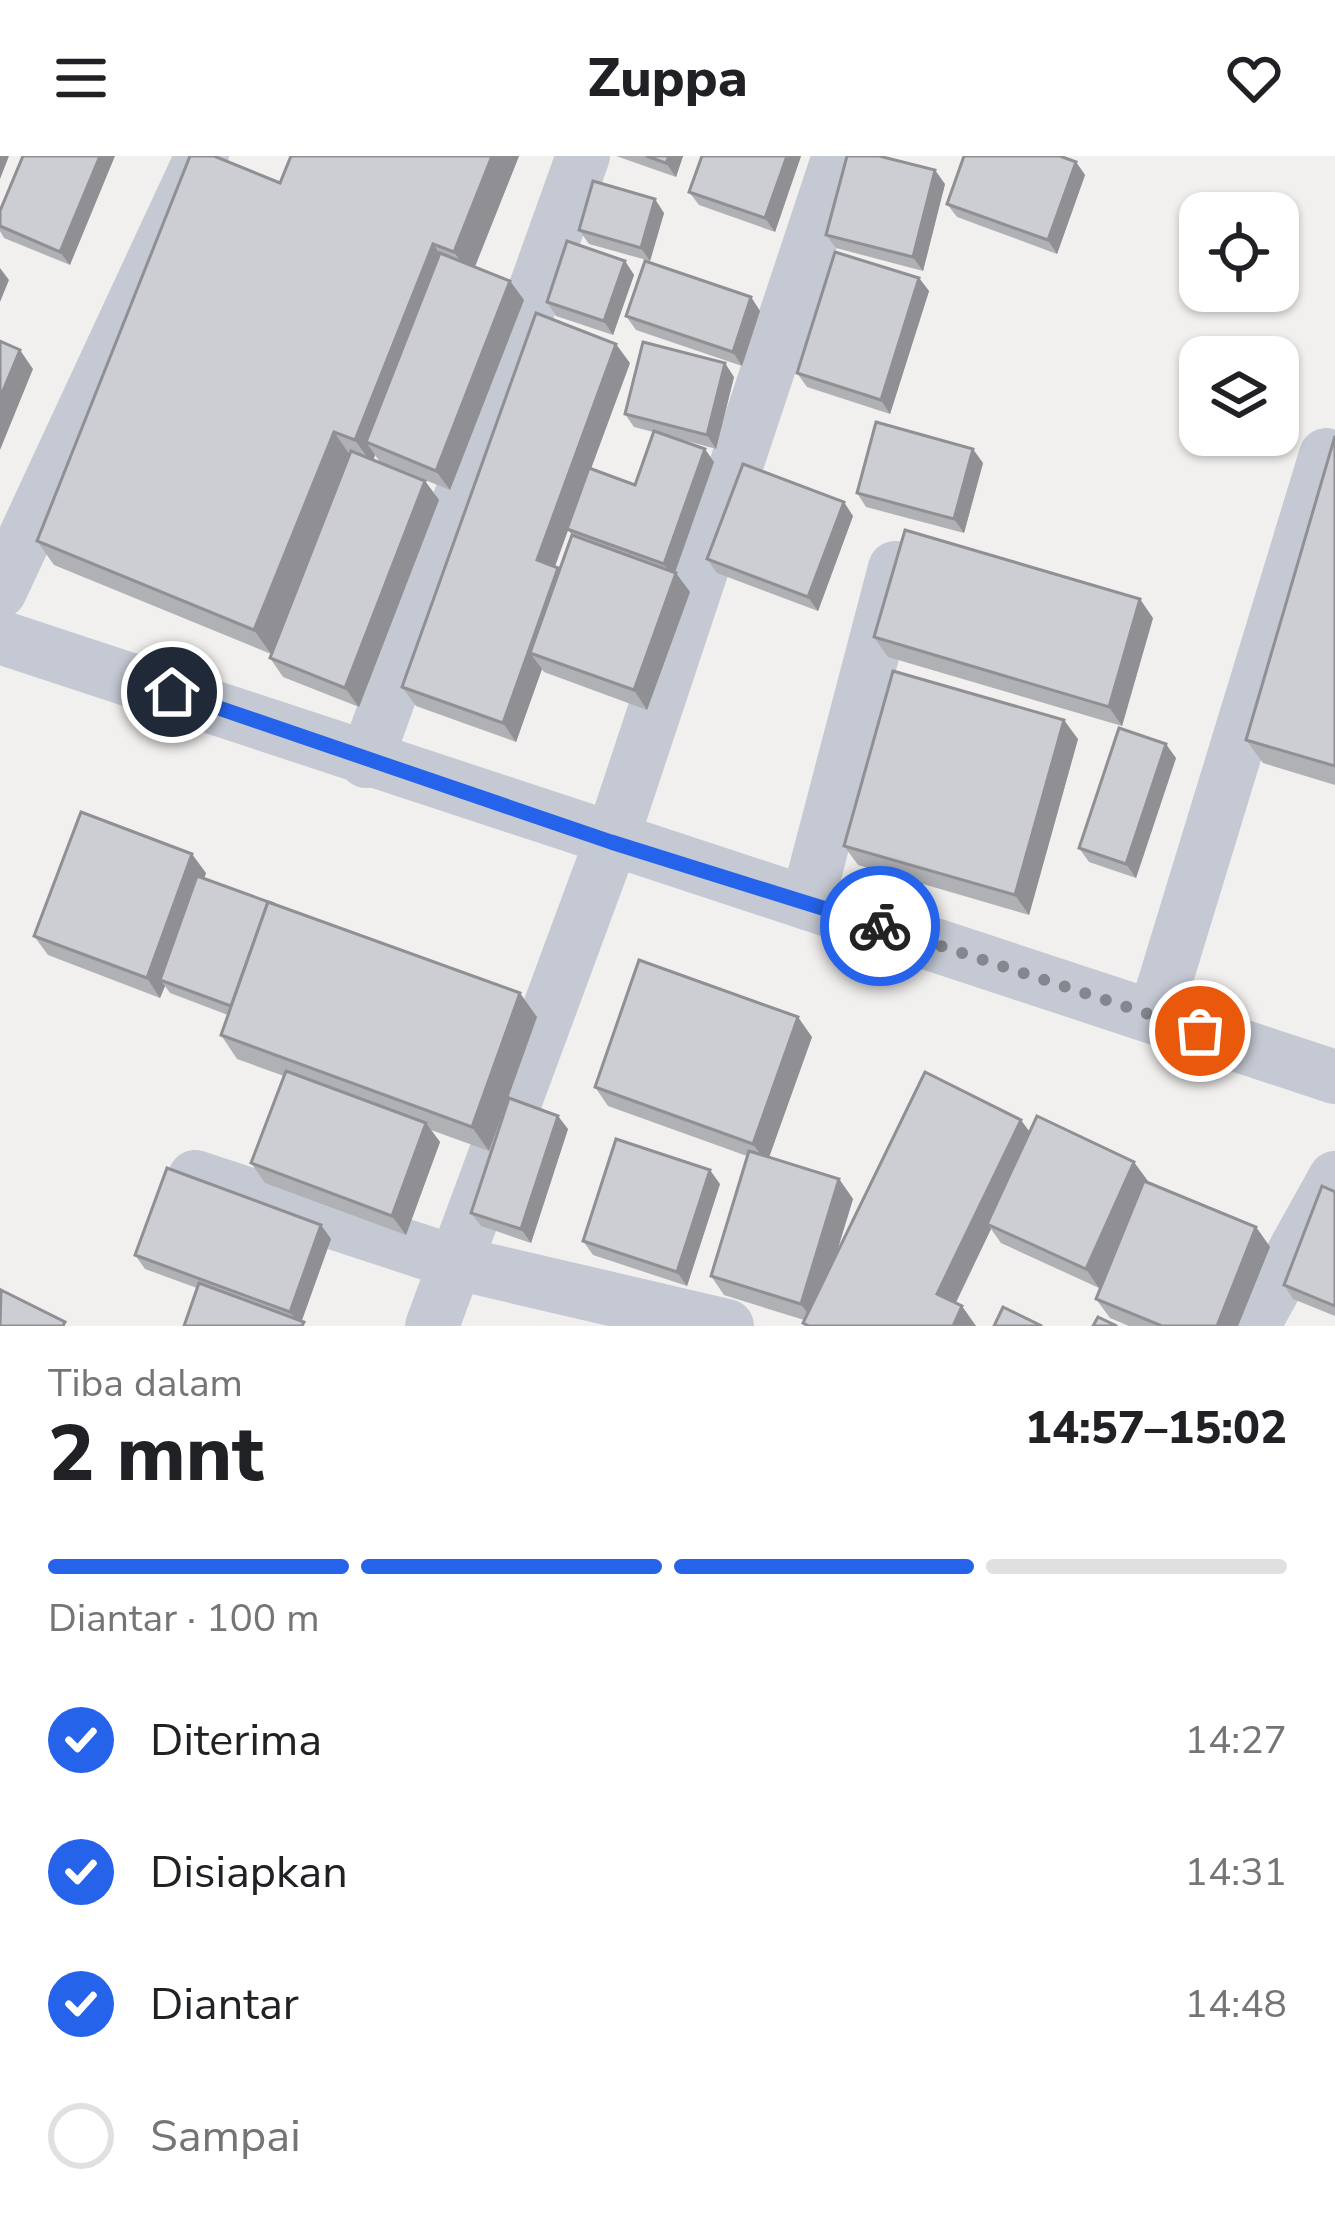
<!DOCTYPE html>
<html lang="id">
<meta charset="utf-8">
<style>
:root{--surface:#fff;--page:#f2f2f2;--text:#202124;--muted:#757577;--line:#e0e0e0;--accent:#2563eb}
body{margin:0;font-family:"Nunito Sans",sans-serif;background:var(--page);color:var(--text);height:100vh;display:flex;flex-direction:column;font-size:45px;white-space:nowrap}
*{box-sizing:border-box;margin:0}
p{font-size:39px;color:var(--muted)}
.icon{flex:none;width:66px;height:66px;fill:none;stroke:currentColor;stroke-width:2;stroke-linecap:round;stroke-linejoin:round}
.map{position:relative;height:1170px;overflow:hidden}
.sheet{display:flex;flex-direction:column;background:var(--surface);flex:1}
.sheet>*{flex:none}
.tools{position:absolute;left:1179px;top:36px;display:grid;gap:24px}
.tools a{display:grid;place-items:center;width:120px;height:120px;border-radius:24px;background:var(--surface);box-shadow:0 3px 9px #0004;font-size:60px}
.pin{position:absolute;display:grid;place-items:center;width:102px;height:102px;color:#fff;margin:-51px;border:6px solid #fff;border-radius:50%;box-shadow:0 3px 12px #0007}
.courier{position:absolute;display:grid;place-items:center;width:120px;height:120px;margin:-60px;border:9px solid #2563eb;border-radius:50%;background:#fff;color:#222;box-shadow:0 3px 15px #0007}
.summary em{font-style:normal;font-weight:800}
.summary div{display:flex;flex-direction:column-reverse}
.summary{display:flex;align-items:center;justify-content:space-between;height:204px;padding:0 48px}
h1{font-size:78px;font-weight:800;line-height:90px}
.bar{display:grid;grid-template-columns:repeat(4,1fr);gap:18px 12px;align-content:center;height:144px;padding:0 48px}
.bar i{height:15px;border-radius:9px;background:var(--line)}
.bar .on{background:var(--accent)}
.bar p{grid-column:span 4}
ol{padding:0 48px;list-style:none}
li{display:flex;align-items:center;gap:36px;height:132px}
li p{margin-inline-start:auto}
li .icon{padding:12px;border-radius:50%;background:var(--accent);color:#fff;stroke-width:4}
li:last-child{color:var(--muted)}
li i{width:66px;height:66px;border:6px solid var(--line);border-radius:50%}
header{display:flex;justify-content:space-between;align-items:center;height:156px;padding:0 48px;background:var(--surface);font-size:54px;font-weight:800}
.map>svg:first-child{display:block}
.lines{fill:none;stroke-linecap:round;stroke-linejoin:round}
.minor{stroke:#c4c9d3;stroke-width:54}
.wall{fill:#b0b1b5;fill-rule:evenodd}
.shaded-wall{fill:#909094}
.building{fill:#cdced3;stroke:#909094;stroke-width:3}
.done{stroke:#84878f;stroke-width:12;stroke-dasharray:0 21.6}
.route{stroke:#2563eb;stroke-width:15}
</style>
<header><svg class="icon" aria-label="menu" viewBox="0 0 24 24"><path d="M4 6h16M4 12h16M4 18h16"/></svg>Zuppa<svg class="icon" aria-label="heart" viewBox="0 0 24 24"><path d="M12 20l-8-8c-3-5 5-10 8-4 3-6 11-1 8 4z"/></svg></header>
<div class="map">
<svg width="1335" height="1170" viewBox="0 0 1335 1170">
<rect width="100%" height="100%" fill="#f2f0ef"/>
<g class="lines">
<g class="minor">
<path d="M 0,435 L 202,0"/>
<path d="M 0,481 L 1335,921"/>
<path d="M 366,605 L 583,0"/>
<path d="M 807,747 L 895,412"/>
<path d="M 1155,859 L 1326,299"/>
<path d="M 195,1021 L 457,1107 L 727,1170"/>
<path d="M 432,1170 L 611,686 L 839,0"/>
<path d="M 1253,1170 L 1335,1022"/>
</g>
</g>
<g class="wall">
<path d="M 23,0 L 70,109 L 4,82 L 0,75 L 0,55 Z"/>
<path d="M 519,0 L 475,111 L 510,125 L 524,144 L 450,334 L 380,306 L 375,299 L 373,304 L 425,325 L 439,344 L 359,551 L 283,521 L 270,502 L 271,498 L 54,409 L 37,385 L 280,27 Z"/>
<path d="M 616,0 L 683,0 L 676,21 Z"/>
<path d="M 702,0 L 801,0 L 775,76 L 699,49 L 689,36 Z"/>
<path d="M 1076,6 L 1085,19 L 1057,98 L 957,61 L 947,48 Z"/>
<path d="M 945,28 L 923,115 L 836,92 L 826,79 Z"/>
<path d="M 664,57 L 650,105 L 589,88 L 579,74 Z"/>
<path d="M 625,105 L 634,119 L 613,179 L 556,160 L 547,146 Z"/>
<path d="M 919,122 L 929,135 L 890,258 L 807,231 L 797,217 Z"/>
<path d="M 751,141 L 760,155 L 742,210 L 636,174 L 626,160 Z"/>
<path d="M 630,207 L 591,313 L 635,329 L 653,276 L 634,271 L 625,258 L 734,221 L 716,293 L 673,281 L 714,306 L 675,417 L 690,436 L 647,554 L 544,516 L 542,513 L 516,586 L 416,550 L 402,531 ZM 568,374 L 572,379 L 560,414 L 555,411 Z"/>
<path d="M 1335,280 L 1335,629 L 1263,607 L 1246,584 Z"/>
<path d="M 983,307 L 964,377 L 866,351 L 857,337 Z"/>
<path d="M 853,360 L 818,455 L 717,417 L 707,403 Z"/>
<path d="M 1153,462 L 1122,570 L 888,501 L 874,481 Z"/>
<path d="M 1078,583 L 1029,759 L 858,709 L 844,690 Z"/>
<path d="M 1176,602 L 1136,722 L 1089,706 L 1079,692 Z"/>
<path d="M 206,717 L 204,723 L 537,861 L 489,995 L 431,974 L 440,986 L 406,1079 L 265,1027 L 251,1007 L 284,920 L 237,903 L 221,879 L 228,859 L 170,837 L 165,830 L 160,842 L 48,799 L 34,780 Z"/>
<path d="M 812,881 L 769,1001 L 839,1023 L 853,1043 L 835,1101 L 1030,976 L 1256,1071 L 1270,1091 L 1238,1170 L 1129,1170 L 1110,1162 L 1096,1143 L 1099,1132 L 1001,1087 L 991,1073 L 956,1147 L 976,1170 L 805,1170 L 803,1167 L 804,1164 L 724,1139 L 711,1120 L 747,1000 L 608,950 L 595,931 Z"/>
<path d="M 568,973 L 531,1087 L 481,1070 L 471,1057 Z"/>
<path d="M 720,1028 L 687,1130 L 593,1099 L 583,1085 Z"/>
<path d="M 1335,1036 L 1335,1160 L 1293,1143 L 1284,1129 Z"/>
<path d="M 321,1069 L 331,1083 L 301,1165 L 197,1132 L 145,1113 L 135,1099 Z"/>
</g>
<g class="shaded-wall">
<path d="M 0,0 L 9,0 L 0,23 Z"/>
<path d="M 100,0 L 115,0 L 70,109 L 60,96 Z"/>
<path d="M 492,0 L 519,0 L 471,120 L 454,96 Z"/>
<path d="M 669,0 L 683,0 L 676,21 L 666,7 Z"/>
<path d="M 787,0 L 801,0 L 775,76 L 765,62 Z"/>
<path d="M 1076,6 L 1085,19 L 1057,98 L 1048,84 Z"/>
<path d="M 935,14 L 945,28 L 923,115 L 913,101 Z"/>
<path d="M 655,43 L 664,57 L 650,105 L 641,92 Z"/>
<path d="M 433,88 L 450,112 L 366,286 L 375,299 L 372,308 L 355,284 Z"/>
<path d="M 625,105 L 634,119 L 613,179 L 604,165 Z"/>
<path d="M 0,112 L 9,124 L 0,146 Z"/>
<path d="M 919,122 L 929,135 L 890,258 L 881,244 Z"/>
<path d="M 510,125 L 524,144 L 450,334 L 436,315 Z"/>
<path d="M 751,141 L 760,155 L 742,210 L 733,196 Z"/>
<path d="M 616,188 L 630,207 L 550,423 L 537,404 Z"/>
<path d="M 20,194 L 33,213 L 0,294 L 0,242 Z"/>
<path d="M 725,207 L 734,221 L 716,293 L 707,279 Z"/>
<path d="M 334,276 L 350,299 L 271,498 L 254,474 Z"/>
<path d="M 705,293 L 714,306 L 673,422 L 664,408 Z"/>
<path d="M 973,293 L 983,307 L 964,377 L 954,363 Z"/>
<path d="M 425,325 L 439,344 L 359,551 L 345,532 Z"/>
<path d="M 844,346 L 853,360 L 818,455 L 808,441 Z"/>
<path d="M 558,412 L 571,431 L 530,497 L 542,513 L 516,586 L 503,567 Z"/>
<path d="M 676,417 L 690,436 L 647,554 L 634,534 Z"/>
<path d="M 1140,443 L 1153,462 L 1122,570 L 1109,551 Z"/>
<path d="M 1064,564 L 1078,583 L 1029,759 L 1015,739 Z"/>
<path d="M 1166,588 L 1176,602 L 1136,722 L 1126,708 Z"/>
<path d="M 192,698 L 206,717 L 166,826 L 160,824 L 165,830 L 160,842 L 147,822 Z"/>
<path d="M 520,837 L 537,861 L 489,995 L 472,971 Z"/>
<path d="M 798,861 L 812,881 L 767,1007 L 753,988 Z"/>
<path d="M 558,960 L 568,973 L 531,1087 L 521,1073 Z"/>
<path d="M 1021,964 L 1035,983 L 987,1068 L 991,1073 L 950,1158 L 937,1138 Z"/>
<path d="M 426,967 L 440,986 L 406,1079 L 392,1060 Z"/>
<path d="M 1134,1006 L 1148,1025 L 1099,1132 L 1086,1113 Z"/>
<path d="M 710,1014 L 720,1028 L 687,1130 L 677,1116 Z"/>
<path d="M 839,1023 L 853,1043 L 815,1168 L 801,1148 Z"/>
<path d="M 321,1069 L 331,1083 L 300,1170 L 290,1156 Z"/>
<path d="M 1256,1071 L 1270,1091 L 1238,1170 L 1217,1170 Z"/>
<path d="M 962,1150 L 976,1170 L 953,1170 Z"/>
</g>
<g class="building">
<path d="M 23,0 L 100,0 L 60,96 L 0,70 L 0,55 Z"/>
<path d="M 190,0 L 214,0 L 280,27 L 291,0 L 492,0 L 454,96 L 433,88 L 355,284 L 334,276 L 254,474 L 37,385 Z"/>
<path d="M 646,0 L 669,0 L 666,7 Z"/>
<path d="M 702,0 L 787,0 L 765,62 L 689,36 Z"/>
<path d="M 847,0 L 879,0 L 935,14 L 913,101 L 826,79 Z"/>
<path d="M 964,0 L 1060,0 L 1076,6 L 1048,84 L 947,48 Z"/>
<path d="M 593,25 L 655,43 L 641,92 L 579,74 Z"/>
<path d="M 567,85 L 625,105 L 604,165 L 547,146 Z"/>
<path d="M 835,96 L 919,122 L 881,244 L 797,217 Z"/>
<path d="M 440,97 L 510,125 L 436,315 L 366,286 Z"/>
<path d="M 645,105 L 751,141 L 733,196 L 626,160 Z"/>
<path d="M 536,157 L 616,188 L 537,404 L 558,412 L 503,567 L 402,531 Z"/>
<path d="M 0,185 L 20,194 L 0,242 Z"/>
<path d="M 643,186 L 725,207 L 707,279 L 625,258 Z"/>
<path d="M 876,266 L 973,293 L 954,363 L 857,337 Z"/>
<path d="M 654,275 L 705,293 L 664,408 L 567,373 L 589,312 L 635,329 Z"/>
<path d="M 1335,280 L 1335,610 L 1246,584 Z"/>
<path d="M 351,295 L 425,325 L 345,532 L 270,502 Z"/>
<path d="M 743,308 L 844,346 L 808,441 L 707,403 Z"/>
<path d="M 905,374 L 1140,443 L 1109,551 L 874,481 Z"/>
<path d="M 572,379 L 676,417 L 634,534 L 530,497 Z"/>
<path d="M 893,515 L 1064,564 L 1015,739 L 844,690 Z"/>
<path d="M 1119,572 L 1166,588 L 1126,708 L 1079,692 Z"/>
<path d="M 81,656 L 192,698 L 147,822 L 34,780 Z"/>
<path d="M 197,720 L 274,748 L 268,746 L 231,850 L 160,824 Z"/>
<path d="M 268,746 L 520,837 L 472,971 L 221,879 Z"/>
<path d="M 639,804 L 798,861 L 753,988 L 595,931 Z"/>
<path d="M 286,915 L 426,967 L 392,1060 L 251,1007 Z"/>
<path d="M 925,916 L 1021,964 L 937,1138 L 962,1150 L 953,1170 L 809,1170 L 803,1167 Z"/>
<path d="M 509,942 L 558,960 L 521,1073 L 471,1057 Z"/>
<path d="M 1037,960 L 1134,1006 L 1086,1113 L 987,1068 Z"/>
<path d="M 616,983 L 710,1014 L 677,1116 L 583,1085 Z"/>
<path d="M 749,995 L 839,1023 L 801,1148 L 711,1120 Z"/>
<path d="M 167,1012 L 321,1069 L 290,1156 L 135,1099 Z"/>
<path d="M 1144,1025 L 1256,1071 L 1217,1170 L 1162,1170 L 1096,1143 Z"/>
<path d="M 1322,1030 L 1335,1036 L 1335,1150 L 1284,1129 Z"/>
<path d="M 199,1127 L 304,1166 L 302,1170 L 184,1170 Z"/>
<path d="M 1,1134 L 65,1166 L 63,1170 L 0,1170 Z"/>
<path d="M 1003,1151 L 1042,1170 L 994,1170 Z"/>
<path d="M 1098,1161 L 1117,1170 L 1093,1170 Z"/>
</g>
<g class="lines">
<path class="done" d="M 880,770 L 1200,875"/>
<path class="route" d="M 172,536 L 611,686 L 880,770"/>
</g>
</svg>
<div class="tools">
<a><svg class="icon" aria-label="locate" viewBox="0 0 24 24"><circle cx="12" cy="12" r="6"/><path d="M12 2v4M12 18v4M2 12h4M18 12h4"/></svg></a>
<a><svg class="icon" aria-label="layers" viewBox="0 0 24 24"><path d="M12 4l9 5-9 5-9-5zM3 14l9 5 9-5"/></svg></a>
</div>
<div class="pin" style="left:1200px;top:875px;background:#ea580c"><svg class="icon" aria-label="bag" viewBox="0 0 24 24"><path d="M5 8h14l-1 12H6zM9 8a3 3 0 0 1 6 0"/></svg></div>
<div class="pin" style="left:172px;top:536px;background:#1f2937"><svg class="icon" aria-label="home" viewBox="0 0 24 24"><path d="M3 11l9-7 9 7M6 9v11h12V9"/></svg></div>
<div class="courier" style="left:880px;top:770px"><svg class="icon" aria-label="bike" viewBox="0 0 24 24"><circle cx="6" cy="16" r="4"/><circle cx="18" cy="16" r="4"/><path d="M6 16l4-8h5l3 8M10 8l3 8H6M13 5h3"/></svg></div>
</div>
<section class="sheet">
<div class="summary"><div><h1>2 mnt</h1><p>Tiba dalam</p></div><em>14:57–15:02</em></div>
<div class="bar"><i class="on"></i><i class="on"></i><i class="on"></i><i></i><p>Diantar · 100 m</p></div>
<ol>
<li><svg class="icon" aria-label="check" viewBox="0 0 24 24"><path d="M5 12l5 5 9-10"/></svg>Diterima<p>14:27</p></li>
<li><svg class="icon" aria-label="check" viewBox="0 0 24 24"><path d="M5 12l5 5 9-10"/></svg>Disiapkan<p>14:31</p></li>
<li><svg class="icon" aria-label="check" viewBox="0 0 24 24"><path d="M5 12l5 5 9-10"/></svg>Diantar<p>14:48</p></li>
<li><i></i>Sampai</li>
</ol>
</section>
